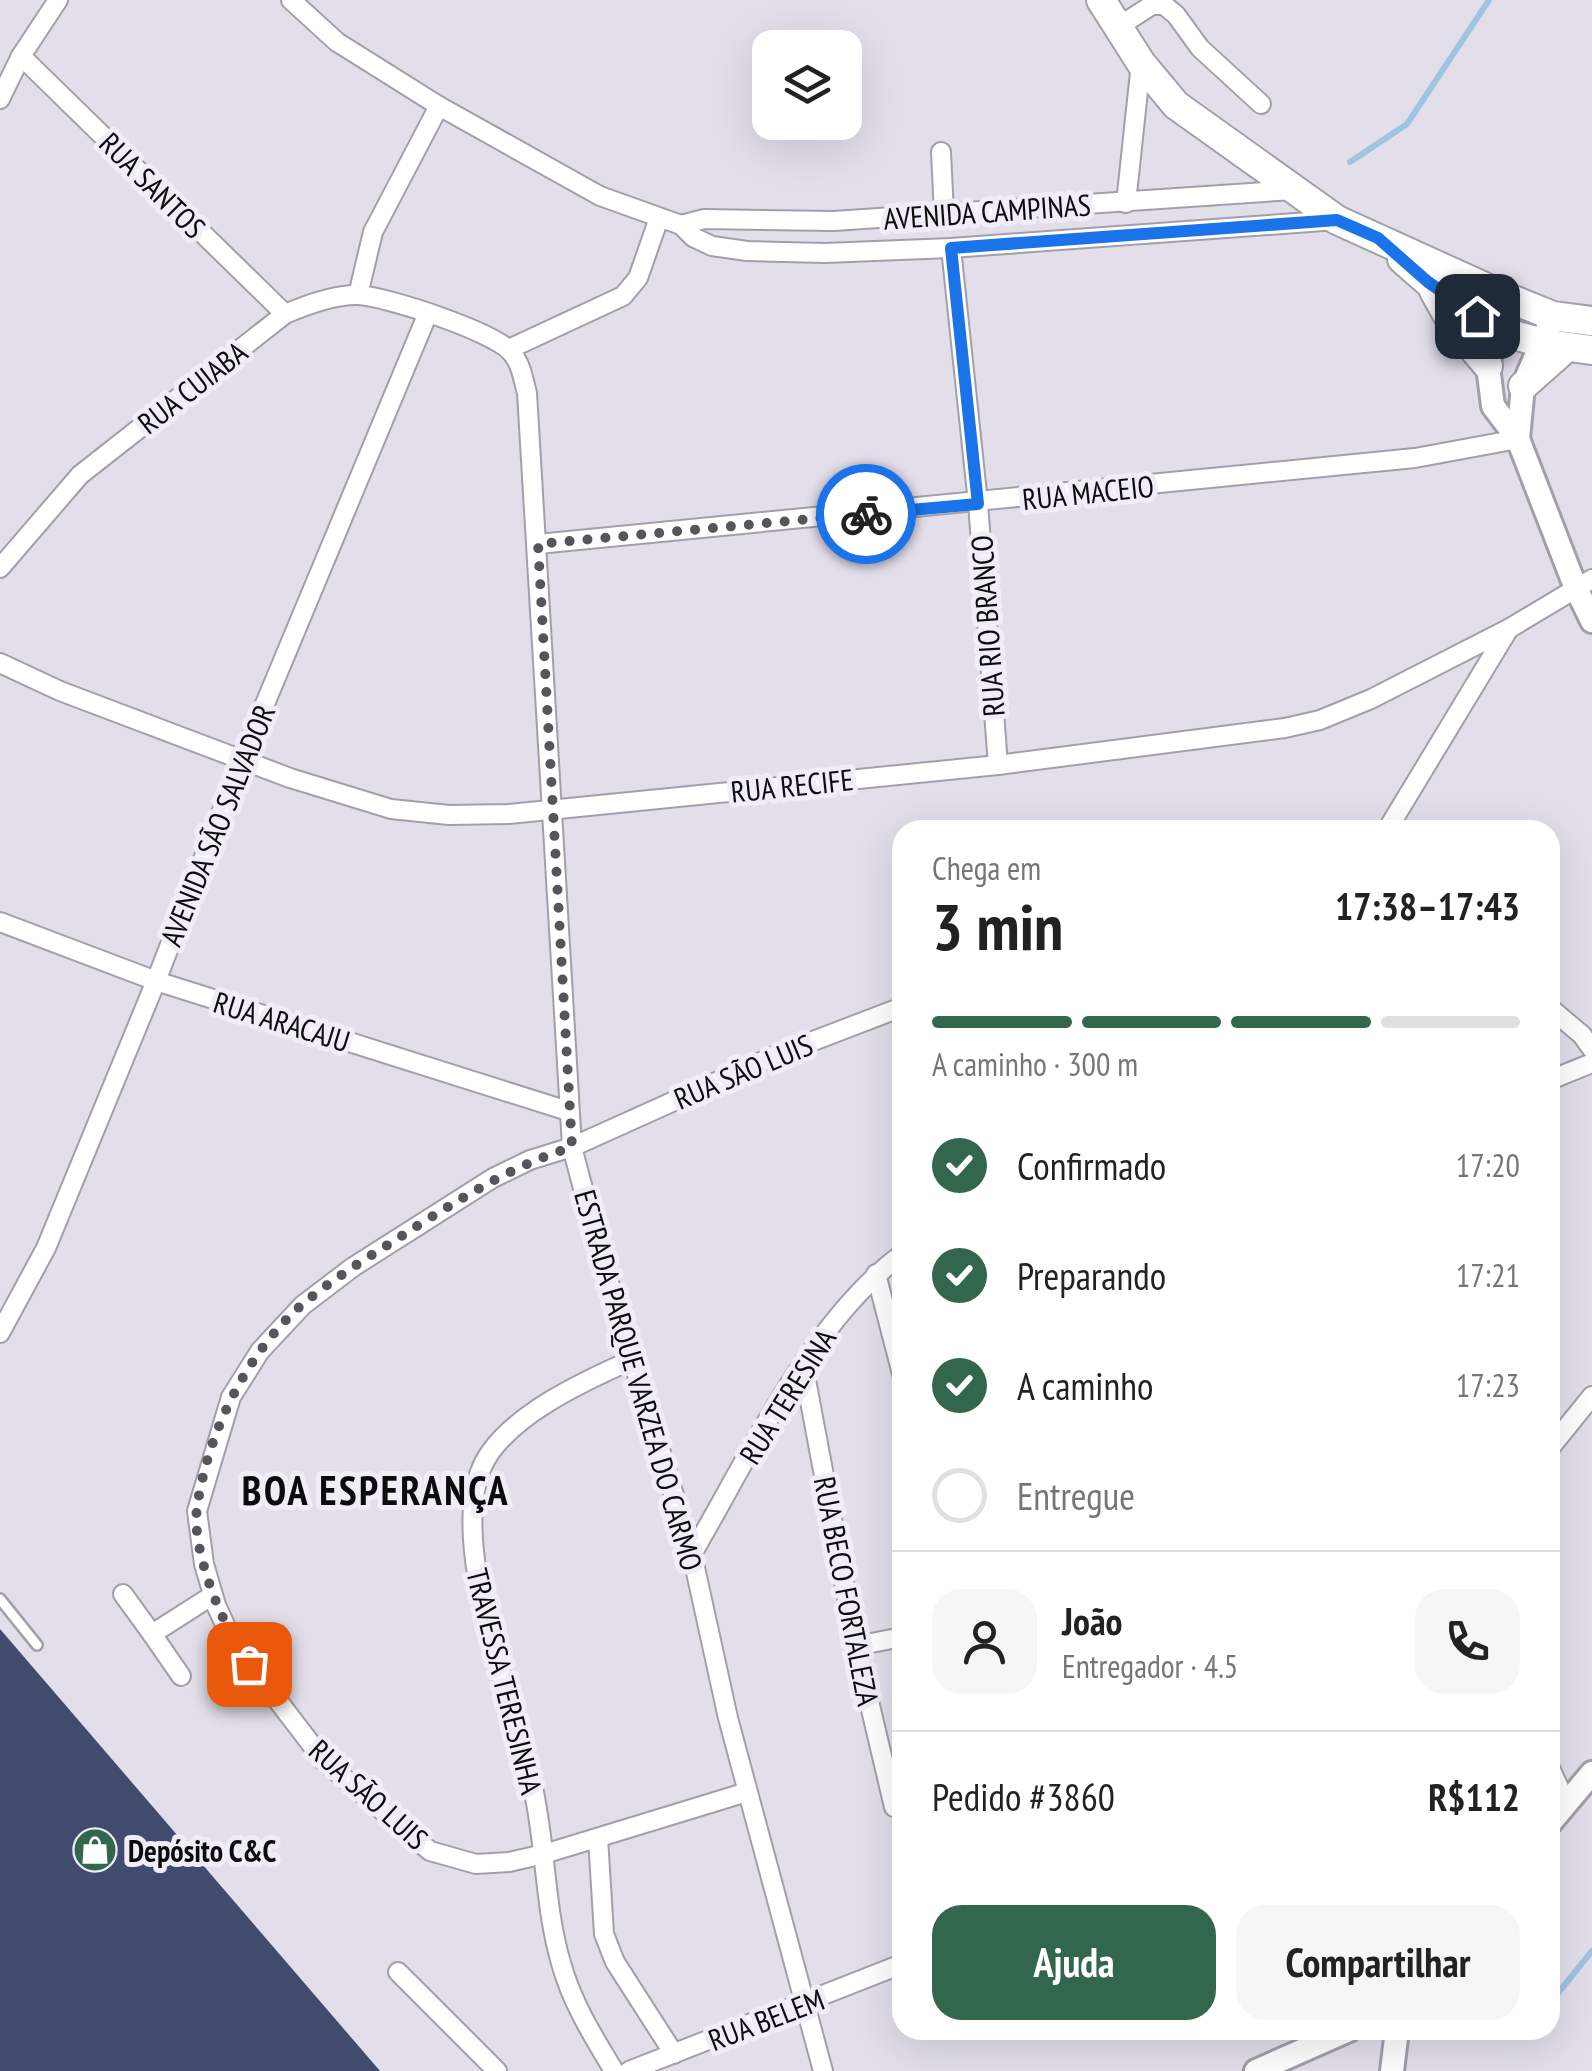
<!DOCTYPE html>
<html lang="pt">
<meta charset="utf-8">
<style>
:root{--surface:#fff;--page:#f6f6f6;--text:#222;--muted:#767676;--line:#e0e0e0;--accent:#32674d}
body{margin:0;font-family:"PT Sans Narrow",sans-serif;background:var(--page);color:var(--text);height:100vh;display:flex;flex-direction:column;font-size:38px;white-space:nowrap}
*{box-sizing:border-box;margin:0}
p{font-size:32px;color:var(--muted)}
.icon{flex:none;width:55px;height:55px;fill:none;stroke:currentColor;stroke-width:2;stroke-linecap:round;stroke-linejoin:round}
.map{position:relative;flex:1;overflow:hidden}
.sheet{position:absolute;left:892px;top:820px;width:668px;height:1220px;display:flex;flex-direction:column;background:var(--surface);border-radius:30px;box-shadow:0 10px 40px #0002}
.sheet>*{flex:none}
.tools{position:absolute;left:752px;top:30px;display:grid;gap:20px}
.tools a{display:grid;place-items:center;width:110px;height:110px;border-radius:20px;background:var(--surface);box-shadow:0 10px 40px #0002;font-size:50px}
.pin{position:absolute;display:grid;place-items:center;width:85px;height:85px;color:#fff;margin:-42px;border-radius:20px;box-shadow:0 5px 15px #0006}
.courier{position:absolute;display:grid;place-items:center;width:100px;height:100px;margin:-50px;border:8px solid #1a73e8;border-radius:50%;background:#fff;color:#222;box-shadow:0 2px 12px #0007}
.head em{font-style:normal;font-weight:700}
.head div{display:flex;flex-direction:column-reverse}
.head{display:flex;align-items:center;justify-content:space-between;height:170px;padding:0 40px}
h1{font-size:65px;font-weight:700;line-height:75px}
.bar{display:grid;grid-template-columns:repeat(4,1fr);gap:15px 10px;align-content:center;height:120px;padding:0 40px}
.bar i{height:12px;border-radius:8px;background:var(--line)}
.bar .active{background:var(--accent)}
.bar p{grid-column:span 4}
.line{display:flex;align-items:center;gap:25px;padding:0 40px;border-top:2px solid var(--line)}
.line div{flex:1}
.round{display:grid;place-items:center;flex:none;width:105px;height:105px;border-radius:30px;background:var(--page)}
ol{padding:0 40px;list-style:none}
li{display:flex;align-items:center;gap:30px;height:110px}
li p{margin-inline-start:auto}
li .icon{padding:10px;border-radius:50%;background:var(--accent);color:#fff;stroke-width:4}
li:last-child{color:var(--muted)}
li i{width:55px;height:55px;border:5px solid var(--line);border-radius:50%}
.primary-button{display:flex;gap:20px;margin-top:auto;padding:20px 40px}
.primary-button a{flex:1;height:115px;border-radius:30px;background:var(--accent);color:#fff;font-size:40px;font-weight:700;line-height:115px;text-align:center}
.primary-button a+a{background:var(--page);color:var(--text)}
.map>svg:first-child{display:block}
.lines{fill:none;stroke-linecap:round;stroke-linejoin:round}
.stream{stroke:#9fc4e2;stroke-width:6}
.building{fill:#414b6d}
.service-casing{stroke:#a39faa;stroke-width:14}
.minor-casing{stroke:#a39faa;stroke-width:22}
.tertiary-casing{stroke:#a39faa;stroke-width:28}
.primary-casing{stroke:#a39faa;stroke-width:32}
.service{stroke:#fff;stroke-width:9}
.minor{stroke:#fff;stroke-width:18}
.tertiary{stroke:#fff;stroke-width:22}
.primary{stroke:#fff;stroke-width:28}
.done{stroke:#57555b;stroke-width:10;stroke-dasharray:0 18}
.route{stroke:#1a73e8;stroke-width:12}
.labels{text-anchor:middle;dominant-baseline:central;stroke-width:10;stroke-linejoin:round;paint-order:stroke}
.street-label{font-size:30px;fill:#0c0b0e;stroke:#f0ecf8}
.poi-label{font-size:30px;font-weight:bold;fill:#0c0b0e;stroke:#f0ecf8;text-anchor:start}
.district-label{font-size:40px;font-weight:bold;letter-spacing:2.5px;fill:#0c0b0e;stroke:#f0ecf8}
</style>
<div class="map">
<svg width="1592" height="2071" viewBox="0 0 1592 2071">
<rect width="100%" height="100%" fill="#e2dfeb"/>
<g class="lines">
<g class="stream">
<path d="M 1350,162 L 1407,124 L 1489,0"/>
<path d="M 1550,2003 L 1592,1951"/>
<path d="M 1522,2037 L 1528,2030"/>
</g>
</g>
<path class="building" d="M 0,1629 L 380,2071 L 0,2071 Z"/>
<g class="lines">
<defs>
<path id="service" d="M 0,1599 L 37,1645"/>
<g id="minor">
<path d="M 291,0 L 337,42 L 439,106 L 600,196 L 681,225 L 693,237 L 712,246 L 747,251 L 825,253 L 951,248 L 1337,220"/>
<path d="M 1118,27 L 1152,5 L 1164,5 L 1176,15 L 1200,48 L 1261,104"/>
<path d="M 21,56 L 285,314"/>
<path d="M 0,99 L 21,56 L 58,0"/>
<path d="M 941,152 L 944,214"/>
<path d="M 1126,203 L 1141,63"/>
<path d="M 681,225 L 704,219 L 834,221 L 1293,190"/>
<path d="M 951,248 L 978,503 L 998,765"/>
<path d="M 358,295 L 373,232 L 439,106"/>
<path d="M 509,349 L 623,296 L 638,278 L 659,218"/>
<path d="M 538,544 L 1415,458 L 1518,439"/>
<path d="M 0,568 L 80,475 L 285,314 C 306,305 335,294 359,295 C 388,297 491,331 510,351 C 521,362 523,379 527,393 L 572,1147 L 602,1260 L 692,1554 L 728,1718 L 823,2071"/>
<path d="M 0,663 L 60,691 L 290,778 L 391,809 L 449,815 L 509,814 L 998,765 L 1285,728 L 1320,720 L 1371,699 L 1510,628 L 1592,579"/>
<path d="M 1387,830 L 1508,630"/>
<path d="M 0,922 L 156,981 L 568,1111"/>
<path d="M 1550,1008 L 1582,1035 L 1592,1049"/>
<path d="M 1550,1080 L 1592,1063"/>
<path d="M 876,1274 L 902,1374"/>
<path d="M 0,1333 L 46,1248 L 156,981 L 242,759 L 428,313"/>
<path d="M 803,1364 L 856,1646 L 894,1807 L 902,1804"/>
<path d="M 1550,1448 L 1592,1396"/>
<path d="M 692,1554 C 750,1455 810,1323 902,1254"/>
<path d="M 123,1594 L 152,1634"/>
<path d="M 856,1646 L 902,1637"/>
<path d="M 181,1676 L 152,1634 L 213,1595"/>
<path d="M 1550,1768 L 1566,1803"/>
<path d="M 747,1792 L 544,1854 L 509,1862 L 476,1864 L 430,1851 L 324,1761 L 233,1642 L 216,1605 L 204,1564 L 197,1511 L 231,1397 L 260,1351 L 303,1305 L 353,1267 L 493,1178 L 530,1160 L 572,1147 L 774,1056 L 902,1007"/>
<path d="M 598,1838 L 604,1934 L 615,1962 L 674,2054"/>
<path d="M 398,1972 L 497,2071"/>
<path d="M 614,2071 C 593,2036 572,2003 561,1963 C 544,1905 546,1842 532,1783 C 513,1701 448,1544 482,1467 C 504,1417 586,1380 634,1359"/>
<path d="M 629,2071 L 902,1964"/>
</g>
<g id="tertiary">
<path d="M 1511,299 L 1496,329 L 1488,366 L 1493,406 L 1518,439 L 1575,586 L 1592,621"/>
<path d="M 1518,439 L 1523,386 L 1553,316"/>
<path d="M 1550,1823 L 1592,1773"/>
<path d="M 1256,2071 L 1349,2030"/>
<path d="M 1392,2071 L 1397,2030"/>
</g>
<g id="primary">
<path d="M 1101,0 L 1141,63 L 1176,105 L 1337,220 L 1511,299 L 1553,316 L 1592,321"/>
<path d="M 1402,259 C 1430,284 1464,315 1499,329 C 1528,342 1561,346 1592,350"/>
<path d="M 1434,291 L 1453,325 L 1488,366"/>
<path d="M 1523,386 L 1567,347"/>
</g>
</defs>
<use href="#service" class="service-casing"/>
<use href="#minor" class="minor-casing"/>
<use href="#tertiary" class="tertiary-casing"/>
<use href="#primary" class="primary-casing"/>
<use href="#service" class="service"/>
<use href="#minor" class="minor"/>
<use href="#tertiary" class="tertiary"/>
<use href="#primary" class="primary"/>
</g>
<g class="lines">
<path class="done" d="M 249,1664 C 224,1629 191,1552 197,1508 C 207,1434 247,1351 304,1303 C 339,1274 379,1251 417,1226 C 468,1194 515,1165 572,1147 L 538,544 L 866,514"/>
<path class="route" d="M 866,514 L 978,504 L 951,248 L 1337,220 L 1378,238 L 1428,282 L 1477,316"/>
</g>
<defs>
<symbol id="shop-disc" viewBox="-11 -11 22 22"><circle r="9.5" fill="#32674d" stroke="#f0ecf8"/><path d="M-5-2.5h2.3a2.7 3.5 0 0 1 5.4 0H5L5.5 6h-11ZM-1.5-2.5h3a1.5 2.3 0 0 0-3 0Z" fill="#fff"/></symbol>
</defs>
<g fill-rule="evenodd">
<use href="#shop-disc" x="70" y="1825" width="50" height="50"/>
</g>
<g class="labels">
<g class="street-label">
<text transform="translate(153 185) rotate(45)">RUA SANTOS</text>
<text transform="translate(987 211) rotate(-4)">AVENIDA CAMPINAS</text>
<text transform="translate(192 387) rotate(-38)">RUA CUIABA</text>
<text transform="translate(1088 492) rotate(-6)">RUA MACEIO</text>
<text transform="translate(987 626) rotate(-94)">RUA RIO BRANCO</text>
<text transform="translate(792 785) rotate(-6)">RUA RECIFE</text>
<text transform="translate(217 825) rotate(-68)">AVENIDA SÃO SALVADOR</text>
<text transform="translate(282 1021) rotate(17)">RUA ARACAJU</text>
<text transform="translate(743 1071) rotate(-23)">RUA SÃO LUIS</text>
<text transform="translate(639 1380) rotate(74)">ESTRADA PARQUE VARZEA DO CARMO</text>
<text transform="translate(787 1396) rotate(-58)">RUA TERESINA</text>
<text transform="translate(847 1591) rotate(79)">RUA BECO FORTALEZA</text>
<text transform="translate(505 1681) rotate(76)">TRAVESSA TERESINHA</text>
<text transform="translate(369 1794) rotate(42)">RUA SÃO LUIS</text>
<text transform="translate(766 2019) rotate(-21)">RUA BELEM</text>
</g>
<g class="poi-label">
<text x="128" y="1850">Depósito C&amp;C</text>
</g>
<g class="district-label">
<text x="376" y="1490">BOA ESPERANÇA</text>
</g>
</g>
</svg>
<div class="tools">
<a><svg class="icon" aria-label="layers" viewBox="0 0 24 24"><path d="M12 4l9 5-9 5-9-5zM3 14l9 5 9-5"/></svg></a>
</div>
<div class="pin" style="left:249px;top:1664px;background:#ea580c"><svg class="icon" aria-label="bag" viewBox="0 0 24 24"><path d="M5 8h14l-1 12H6zM9 8a3 3 0 0 1 6 0"/></svg></div>
<div class="pin" style="left:1477px;top:316px;background:#1f2937"><svg class="icon" aria-label="home" viewBox="0 0 24 24"><path d="M3 11l9-7 9 7M6 9v11h12V9"/></svg></div>
<div class="courier" style="left:866px;top:514px"><svg class="icon" aria-label="bike" viewBox="0 0 24 24"><circle cx="6" cy="16" r="4"/><circle cx="18" cy="16" r="4"/><path d="M6 16l4-8h5l3 8M10 8l3 8H6M13 5h3"/></svg></div>
<section class="sheet">
<div class="head"><div><h1>3 min</h1><p>Chega em</p></div><em>17:38–17:43</em></div>
<div class="bar"><i class="active"></i><i class="active"></i><i class="active"></i><i></i><p>A caminho · 300 m</p></div>
<ol>
<li><svg class="icon" aria-label="check" viewBox="0 0 24 24"><path d="M5 12l5 5 9-10"/></svg>Confirmado<p>17:20</p></li>
<li><svg class="icon" aria-label="check" viewBox="0 0 24 24"><path d="M5 12l5 5 9-10"/></svg>Preparando<p>17:21</p></li>
<li><svg class="icon" aria-label="check" viewBox="0 0 24 24"><path d="M5 12l5 5 9-10"/></svg>A caminho<p>17:23</p></li>
<li><i></i>Entregue</li>
</ol>
<div class="line" style="height:180px"><a class="round"><svg class="icon" aria-label="person" viewBox="0 0 24 24"><circle cx="12" cy="8" r="4"/><path d="M4 21q1-7 8-7t8 7"/></svg></a><div><b>João</b><p>Entregador · 4.5</p></div><a class="round"><svg class="icon" aria-label="phone" viewBox="0 0 24 24"><path d="M5 4h4l2 5-3 2q2 4 5 5l2-3 5 2v4C11 20 4 13 5 4z"/></svg></a></div>
<div class="line" style="height:130px"><div>Pedido #3860</div><b>R$112</b></div>
<div class="primary-button"><a>Ajuda</a><a>Compartilhar</a></div>
</section>
</div>
